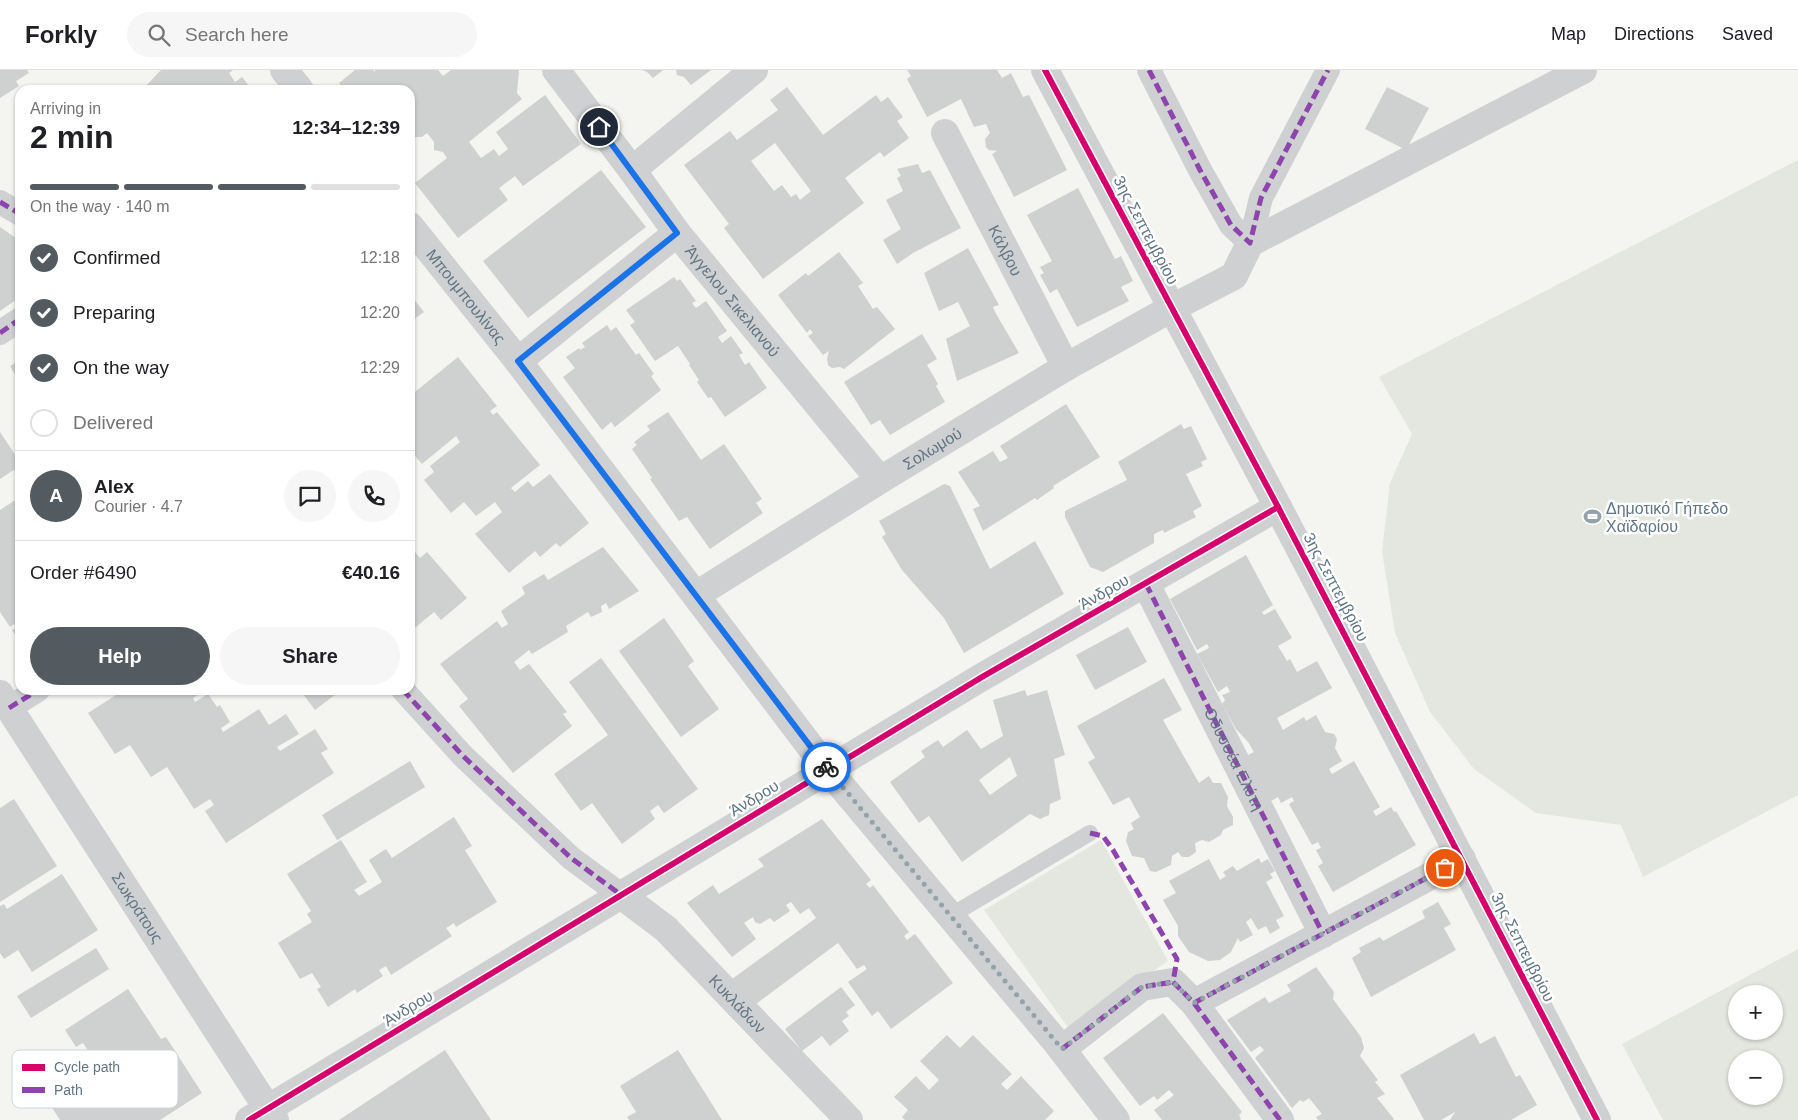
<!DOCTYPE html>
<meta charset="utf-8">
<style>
:root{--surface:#fff;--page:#f6f6f6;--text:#202124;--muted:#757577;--line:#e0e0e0;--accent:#545b60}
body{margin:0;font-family:Helvetica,sans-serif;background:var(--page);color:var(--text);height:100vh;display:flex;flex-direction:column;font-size:19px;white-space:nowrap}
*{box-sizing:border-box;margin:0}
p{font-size:16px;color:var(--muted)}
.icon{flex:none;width:28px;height:28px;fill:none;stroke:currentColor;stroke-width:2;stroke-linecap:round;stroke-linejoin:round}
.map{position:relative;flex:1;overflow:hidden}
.sheet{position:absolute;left:15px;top:15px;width:400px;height:610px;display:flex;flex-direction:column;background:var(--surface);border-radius:15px;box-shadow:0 1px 4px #0004}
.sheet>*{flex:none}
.tools{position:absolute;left:1728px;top:915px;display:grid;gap:10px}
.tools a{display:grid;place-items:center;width:55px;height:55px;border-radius:50%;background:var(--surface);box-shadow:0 1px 4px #0004;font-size:25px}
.pin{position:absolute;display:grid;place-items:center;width:42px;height:42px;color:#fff;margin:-21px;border:2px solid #fff;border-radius:50%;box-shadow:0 1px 5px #0007}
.courier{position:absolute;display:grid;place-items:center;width:50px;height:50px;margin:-25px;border:4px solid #1a73e8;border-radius:50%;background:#fff;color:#222;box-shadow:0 1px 6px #0007}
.head em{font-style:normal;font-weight:800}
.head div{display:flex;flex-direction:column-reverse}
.head{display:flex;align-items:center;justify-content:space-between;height:85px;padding:0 15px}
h1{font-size:32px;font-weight:800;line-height:38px}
.bar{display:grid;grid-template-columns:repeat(4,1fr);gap:8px 5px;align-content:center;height:60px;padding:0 15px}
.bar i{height:6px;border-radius:4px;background:var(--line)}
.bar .current{background:var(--accent)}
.bar p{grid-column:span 4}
.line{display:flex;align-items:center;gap:12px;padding:0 15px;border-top:1px solid var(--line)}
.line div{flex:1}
.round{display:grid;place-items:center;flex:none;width:52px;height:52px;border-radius:26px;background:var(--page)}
ol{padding:0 15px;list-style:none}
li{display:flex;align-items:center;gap:15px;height:55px}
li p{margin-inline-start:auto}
li .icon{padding:5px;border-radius:50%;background:var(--accent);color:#fff;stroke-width:4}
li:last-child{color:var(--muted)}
li i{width:28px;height:28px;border:2px solid var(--line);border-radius:50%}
.cta{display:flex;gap:10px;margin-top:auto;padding:10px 15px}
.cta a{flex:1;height:58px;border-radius:30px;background:var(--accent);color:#fff;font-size:20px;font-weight:800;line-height:58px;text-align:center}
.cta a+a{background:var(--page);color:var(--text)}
header{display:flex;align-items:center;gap:30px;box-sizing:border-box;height:70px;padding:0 25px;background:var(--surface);border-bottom:1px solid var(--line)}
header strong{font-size:24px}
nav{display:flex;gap:28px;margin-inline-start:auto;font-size:18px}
.search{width:350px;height:45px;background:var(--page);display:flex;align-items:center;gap:12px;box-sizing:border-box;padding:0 18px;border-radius:28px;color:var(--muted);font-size:19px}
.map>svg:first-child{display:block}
.green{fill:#e4e7df;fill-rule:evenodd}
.building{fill:#cfd0d0;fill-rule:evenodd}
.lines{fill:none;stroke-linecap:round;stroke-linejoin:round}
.service{stroke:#cfd0d1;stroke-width:16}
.pedestrian{stroke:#cfd0d1;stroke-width:24}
.minor{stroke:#cfd0d1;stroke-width:28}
.quiet{stroke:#8e44ad;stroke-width:5;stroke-dasharray:10 5;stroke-linecap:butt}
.cycleway-casing{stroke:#fff;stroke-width:9}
.cycleway{stroke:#d6006c;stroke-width:6}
.done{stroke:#94a2aa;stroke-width:5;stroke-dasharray:0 9}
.route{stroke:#1a73e8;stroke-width:6}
.labels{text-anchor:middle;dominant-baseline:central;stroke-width:5;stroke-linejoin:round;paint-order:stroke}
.street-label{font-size:16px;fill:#617684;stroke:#fff}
.poi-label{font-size:16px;fill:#617684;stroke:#fff;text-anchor:start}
.key{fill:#fff;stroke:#d0d6da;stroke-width:1}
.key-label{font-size:14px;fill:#617684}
</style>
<header>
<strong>Forkly</strong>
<div class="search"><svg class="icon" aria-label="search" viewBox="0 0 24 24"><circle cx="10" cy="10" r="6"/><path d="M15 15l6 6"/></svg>Search here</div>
<nav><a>Map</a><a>Directions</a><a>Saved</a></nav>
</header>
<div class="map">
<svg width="1798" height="1050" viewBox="0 0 1798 1050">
<rect width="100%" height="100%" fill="#f4f4f1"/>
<g class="green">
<path d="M 1798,90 L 1798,725 L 1643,807 L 1621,755 L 1536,743 L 1474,699 L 1430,642 L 1395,563 L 1382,481 L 1390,413 L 1412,364 L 1379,307 Z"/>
<path d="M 1101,770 L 1168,891 L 1069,959 L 984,840 Z"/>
<path d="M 1798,879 L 1798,1050 L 1663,1050 L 1622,974 ZM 1736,924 L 1774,924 L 1774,961 L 1736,961 ZM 1736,989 L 1774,989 L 1774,1026 L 1736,1026 Z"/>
</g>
<g class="building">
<path d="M 0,0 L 27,0 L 29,3 L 16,11 L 19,16 L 0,28 Z"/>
<path d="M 161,0 L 233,0 L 229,3 L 235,12 L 242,7 L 252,20 L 142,20 Z"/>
<path d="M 355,0 L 373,0 L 375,2 L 375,0 L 438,0 L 443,6 L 451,0 L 519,0 L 517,23 L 522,29 L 469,72 L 481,88 L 494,79 L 499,86 L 508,79 L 496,62 L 545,25 L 581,74 L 523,116 L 515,106 L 499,118 L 508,130 L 458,168 L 415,113 L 447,88 L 443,82 L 434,80 L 434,72 L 427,63 L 422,67 L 414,67 L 410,62 L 410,20 L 344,20 L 339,13 Z"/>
<path d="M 642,0 L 663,0 L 653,8 L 647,2 Z"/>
<path d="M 676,0 L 711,0 L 691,15 L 684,7 L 677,5 Z"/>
<path d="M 907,0 L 997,0 L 1002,8 L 1011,3 L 1023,27 L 1029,25 L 1067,100 L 1014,127 L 992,84 L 997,81 L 989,80 L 986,77 L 985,69 L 990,63 L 986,54 L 974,57 L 961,29 L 927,47 L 907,9 L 911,6 Z"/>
<path d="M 787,17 L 823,65 L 876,25 L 881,32 L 888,27 L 903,47 L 897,51 L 909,68 L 884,87 L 880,82 L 845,108 L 864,133 L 763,209 L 724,158 L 729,154 L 684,95 L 730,61 L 737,70 L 760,53 L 778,40 L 770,30 ZM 775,73 L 811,121 L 800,130 L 796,124 L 791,127 L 782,115 L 774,121 L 751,91 Z"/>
<path d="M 1387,17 L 1429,38 L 1406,80 L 1365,59 Z"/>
<path d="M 918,94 L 922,103 L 930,100 L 961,158 L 913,183 L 897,194 L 883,170 L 901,159 L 886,130 L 903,121 L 897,108 L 901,106 L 897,99 Z"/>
<path d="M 601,100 L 646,157 L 528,248 L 483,191 Z"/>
<path d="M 1078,118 L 1115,189 L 1121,186 L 1133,211 L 1121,217 L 1129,231 L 1077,257 L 1057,219 L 1050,223 L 1040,205 L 1044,203 L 1040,197 L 1052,191 L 1027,145 Z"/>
<path d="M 0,157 L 20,171 L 20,201 L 16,203 L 20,208 L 20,227 L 0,241 Z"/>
<path d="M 968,178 L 999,235 L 993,237 L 995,242 L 1019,283 L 957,311 L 946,269 L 970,256 L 958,232 L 939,241 L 924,203 Z"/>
<path d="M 839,182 L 863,213 L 858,216 L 873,239 L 877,237 L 895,259 L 844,299 L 840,297 L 832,298 L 828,295 L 827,289 L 829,281 L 823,285 L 808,266 L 813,263 L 810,259 L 807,263 L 778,225 L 806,203 L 808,206 Z"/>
<path d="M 674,207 L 677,211 L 680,209 L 696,231 L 692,233 L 696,238 L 706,231 L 727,261 L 718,267 L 722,273 L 731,266 L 743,283 L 739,285 L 745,295 L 749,292 L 767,318 L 725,347 L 711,327 L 708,328 L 697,312 L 699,310 L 689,295 L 690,294 L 678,276 L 655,291 L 630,255 L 635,252 L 626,240 Z"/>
<path d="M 410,224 L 424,242 L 410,252 Z"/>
<path d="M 607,255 L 611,261 L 616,257 L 636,285 L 639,283 L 654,304 L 651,306 L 661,320 L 615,357 L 611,352 L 602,360 L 563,307 L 575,298 L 566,287 L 579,278 L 580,280 L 585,277 L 582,273 Z"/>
<path d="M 922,264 L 937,289 L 927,295 L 938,314 L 936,316 L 945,332 L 890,365 L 880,350 L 871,355 L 844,312 Z"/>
<path d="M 458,287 L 497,336 L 490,341 L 493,345 L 497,342 L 540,395 L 511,418 L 515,422 L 528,411 L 533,417 L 550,404 L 589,453 L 560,477 L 556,473 L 540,487 L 535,481 L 509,503 L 475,464 L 502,442 L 495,432 L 476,446 L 464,432 L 451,443 L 424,410 L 434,402 L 430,396 L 460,372 L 456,366 L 422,394 L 410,380 L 410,326 Z"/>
<path d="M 20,290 L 20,313 L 10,296 Z"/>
<path d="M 1066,334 L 1100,387 L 1053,416 L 1054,418 L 1037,430 L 1035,428 L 983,461 L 973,439 L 980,436 L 958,402 L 993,381 L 1000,392 L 1008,388 L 1000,376 Z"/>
<path d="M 668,342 L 701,390 L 724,374 L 762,429 L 756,433 L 763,443 L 710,479 L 687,447 L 679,451 L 650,409 L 652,408 L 632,379 L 637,375 L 634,372 L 650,360 L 647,356 Z"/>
<path d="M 1181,354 L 1184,359 L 1191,356 L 1207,389 L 1201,392 L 1203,396 L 1186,404 L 1202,436 L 1193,441 L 1196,447 L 1164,463 L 1163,460 L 1154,464 L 1154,473 L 1103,502 L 1090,497 L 1065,447 L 1065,441 L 1127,410 L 1118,392 Z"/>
<path d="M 0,362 L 20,392 L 20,396 L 0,409 Z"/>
<path d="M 944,414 L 950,416 L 990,499 L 1035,471 L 1064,524 L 964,583 L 944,548 L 902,500 L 882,467 L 886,464 L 879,451 Z"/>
<path d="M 20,427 L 20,572 L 12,560 L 17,558 L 14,554 L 10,557 L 0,542 L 0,440 Z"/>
<path d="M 410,476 L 420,488 L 427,482 L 467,528 L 441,550 L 434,542 L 410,562 Z"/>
<path d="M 603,477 L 639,521 L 609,539 L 606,533 L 601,536 L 602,542 L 591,547 L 588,542 L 566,556 L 568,562 L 532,584 L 529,580 L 514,592 L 520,600 L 529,594 L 567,642 L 563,644 L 572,656 L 513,703 L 459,636 L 468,629 L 440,594 L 497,551 L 502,558 L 508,554 L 501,541 L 525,524 L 522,517 L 544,504 L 548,510 Z"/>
<path d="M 1246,485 L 1273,535 L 1262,542 L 1264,545 L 1275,539 L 1292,568 L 1278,576 L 1287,591 L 1290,589 L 1297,602 L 1317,591 L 1332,618 L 1277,648 L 1283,660 L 1304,647 L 1306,651 L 1316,645 L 1325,662 L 1334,664 L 1337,669 L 1335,678 L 1342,691 L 1329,699 L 1332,704 L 1354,691 L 1380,737 L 1373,741 L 1376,746 L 1391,737 L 1394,742 L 1396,741 L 1416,775 L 1333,822 L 1318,796 L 1323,793 L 1316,780 L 1321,778 L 1318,772 L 1312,775 L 1289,734 L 1294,731 L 1292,727 L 1281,733 L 1278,727 L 1269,732 L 1248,685 L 1254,682 L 1248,672 L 1236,659 L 1222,634 L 1225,630 L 1222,625 L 1230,622 L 1227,616 L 1218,622 L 1197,584 L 1209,578 L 1207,574 L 1197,580 L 1170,529 Z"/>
<path d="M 664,548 L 694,591 L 688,596 L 719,639 L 681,667 L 619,581 Z"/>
<path d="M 1128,557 L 1147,592 L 1095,620 L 1076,585 Z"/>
<path d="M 601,588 L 698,719 L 664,743 L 658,735 L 650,741 L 655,749 L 622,774 L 592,733 L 581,741 L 554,704 L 608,665 L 569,612 Z"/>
<path d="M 1164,608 L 1182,640 L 1163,650 L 1199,713 L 1209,706 L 1213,713 L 1221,713 L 1228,727 L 1227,736 L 1233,747 L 1233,755 L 1223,760 L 1221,765 L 1209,772 L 1202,770 L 1195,773 L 1196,782 L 1189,787 L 1182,787 L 1178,782 L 1172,786 L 1171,795 L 1156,802 L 1150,801 L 1144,788 L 1132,786 L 1126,771 L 1128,762 L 1134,759 L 1131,753 L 1140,747 L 1129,727 L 1113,735 L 1088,692 L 1095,688 L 1077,656 Z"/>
<path d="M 124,620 L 205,620 L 193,628 L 195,632 L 208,624 L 217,637 L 220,635 L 230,652 L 221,658 L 223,662 L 259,639 L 269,655 L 286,644 L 299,664 L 277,677 L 280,681 L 315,659 L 328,679 L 321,683 L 334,703 L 226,773 L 205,741 L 214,735 L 210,729 L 194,739 L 167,697 L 151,707 L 130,675 L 115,684 L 88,643 Z"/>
<path d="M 300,620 L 339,620 L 340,621 L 315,640 Z"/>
<path d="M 1025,620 L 1027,626 L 1047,620 L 1065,685 L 1054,689 L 1061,729 L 1050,734 L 1049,745 L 1040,749 L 1030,744 L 962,792 L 929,746 L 919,753 L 890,712 L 925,687 L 921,681 L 938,670 L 943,677 L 967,660 L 981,679 L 1003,666 L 993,630 ZM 1010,687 L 1017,706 L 990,725 L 979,710 Z"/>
<path d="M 410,691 L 425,717 L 337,770 L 322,745 Z"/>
<path d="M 14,729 L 57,796 L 0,832 L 0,738 Z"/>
<path d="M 454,747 L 472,776 L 465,780 L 497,832 L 456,857 L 454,853 L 446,858 L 452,866 L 391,905 L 386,896 L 379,900 L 383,906 L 357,923 L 355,919 L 328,937 L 317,919 L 321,917 L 312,903 L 300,909 L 278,873 L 312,852 L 307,844 L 311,841 L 287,804 L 341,770 L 367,812 L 354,820 L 359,826 L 382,812 L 369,790 L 386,779 L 392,788 Z"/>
<path d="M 822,749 L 871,810 L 866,814 L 870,818 L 873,815 L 909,862 L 904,866 L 907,870 L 915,864 L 953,913 L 891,959 L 878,941 L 872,946 L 848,912 L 867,899 L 864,895 L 857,899 L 838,873 L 756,934 L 732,909 L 816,848 L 809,838 L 800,844 L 791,832 L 786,835 L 790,841 L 774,852 L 770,848 L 760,854 L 755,852 L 753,847 L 744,853 L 756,869 L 732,887 L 687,833 L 713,815 L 719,824 L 764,796 L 758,789 Z"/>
<path d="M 1259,788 L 1261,793 L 1268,789 L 1275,801 L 1270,804 L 1273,808 L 1266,812 L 1284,846 L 1276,850 L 1280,858 L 1270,864 L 1266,856 L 1258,860 L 1251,848 L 1246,852 L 1253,865 L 1240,872 L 1238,868 L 1231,882 L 1220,890 L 1208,891 L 1189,882 L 1178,866 L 1178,856 L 1163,830 L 1176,823 L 1169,811 L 1209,789 L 1220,810 L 1226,806 L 1223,802 L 1233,796 L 1237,801 Z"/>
<path d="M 62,804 L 98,860 L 32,902 L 18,880 L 4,889 L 0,883 L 0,836 L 4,834 L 7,839 Z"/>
<path d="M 1438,832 L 1451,854 L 1444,858 L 1456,880 L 1371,927 L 1352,888 L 1361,882 L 1359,878 L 1380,867 L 1383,871 L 1425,848 L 1422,841 Z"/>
<path d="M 96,878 L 109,899 L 31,948 L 17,926 Z"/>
<path d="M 1316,897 L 1334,922 L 1333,929 L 1361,967 L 1364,978 L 1360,986 L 1378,1010 L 1375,1012 L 1385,1024 L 1377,1028 L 1394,1049 L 1393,1050 L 1318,1050 L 1316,1047 L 1322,1044 L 1309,1028 L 1303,1032 L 1300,1030 L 1292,1038 L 1255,988 L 1264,980 L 1260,976 L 1251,982 L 1227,950 L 1265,927 L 1269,933 L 1291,921 L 1287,915 Z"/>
<path d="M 841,917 L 855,935 L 846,942 L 849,946 L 842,951 L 849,961 L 830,976 L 822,966 L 802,981 L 785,959 Z"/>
<path d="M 128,919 L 161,969 L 166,967 L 202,1023 L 160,1050 L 60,1050 L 46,1028 L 80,1006 L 90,1020 L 107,1010 L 83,973 L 76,977 L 65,960 Z"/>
<path d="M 1163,943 L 1242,1042 L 1239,1045 L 1241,1049 L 1240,1050 L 1162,1050 L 1154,1040 L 1174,1025 L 1169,1020 L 1157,1030 L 1154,1026 L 1140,1036 L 1103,988 Z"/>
<path d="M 1474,963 L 1480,974 L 1495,966 L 1516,1007 L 1520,1005 L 1537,1035 L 1511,1050 L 1450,1050 L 1455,1042 L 1441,1050 L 1424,1050 L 1400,1005 Z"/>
<path d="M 947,965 L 960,978 L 973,965 L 1012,1004 L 1001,1014 L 1007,1020 L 1021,1006 L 1054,1041 L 1045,1050 L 905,1050 L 902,1047 L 908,1040 L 894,1027 L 916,1006 L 929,1020 L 939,1010 L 920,991 Z"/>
<path d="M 445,980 L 491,1050 L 339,1050 Z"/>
<path d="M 678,980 L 722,1050 L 629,1050 L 627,1047 L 636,1042 L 620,1016 Z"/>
</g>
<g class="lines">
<path class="service" d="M 950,846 L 1090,763"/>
<g class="pedestrian">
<path d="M 1149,0 L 1200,100 L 1231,155 L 1250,173 L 1261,128 L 1328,0"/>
<path d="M 0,132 L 20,144"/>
<path d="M 0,263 L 20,249"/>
<path d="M 403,620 L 463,686 L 571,788 L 621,825"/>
<path d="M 9,638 L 38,620"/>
</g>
<g class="minor">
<path d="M 284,0 L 300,20"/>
<path id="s1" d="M 556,0 L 632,100 L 677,163 L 880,410"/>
<path d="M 1045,0 L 1278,437 L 1597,1050"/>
<path id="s2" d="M 945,63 L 1066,297"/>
<path d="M 632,100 L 754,0"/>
<path id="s3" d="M 410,156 L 518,291 L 828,700 L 1056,972 L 1116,1050"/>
<path d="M 518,291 L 677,163"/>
<path id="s4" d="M 1146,514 L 1323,864"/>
<path id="s5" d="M 696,525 L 880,410 L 1066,297 L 1172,238 L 1234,206 L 1250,173 L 1583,0"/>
<path id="s6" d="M 0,624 L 275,1050"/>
<path id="s7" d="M 621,825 L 666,859 L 849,1050"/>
<path d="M 1194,933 L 1462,789"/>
<path d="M 1062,979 L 1142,917 L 1173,912 L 1194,933 L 1280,1050"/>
<path d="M 249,1050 L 982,607 L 1278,437"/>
</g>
<g class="quiet">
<path d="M 1149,0 L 1200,100 L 1231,155 L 1250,173 L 1261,128 L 1328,0"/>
<path d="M 0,132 L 20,144"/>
<path d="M 0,263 L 20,249"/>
<path d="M 1146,514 L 1323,864"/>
<path d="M 403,620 L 463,686 L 571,788 L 621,825"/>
<path d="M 9,638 L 38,620"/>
<path d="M 1090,763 L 1103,766 L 1113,780 L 1177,889 L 1173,912"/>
<path d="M 1173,912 L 1194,933 L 1280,1050"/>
<path d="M 1194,933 L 1462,789"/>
<path d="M 1062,979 L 1142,917 L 1173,912"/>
</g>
<defs>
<g id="cycleway">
<path d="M 1045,0 L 1278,437 L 1597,1050"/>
<path d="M 249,1050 L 982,607 L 1278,437"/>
</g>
</defs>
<use href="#cycleway" class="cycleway-casing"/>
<use href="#cycleway" class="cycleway"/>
</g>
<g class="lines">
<path class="done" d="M 826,697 L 1062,979 L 1142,917 L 1173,912 L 1194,933 L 1445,798"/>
<path class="route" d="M 599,57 L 677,163 L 518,291 L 826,697"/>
</g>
<defs>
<symbol id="stadium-bare" viewBox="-9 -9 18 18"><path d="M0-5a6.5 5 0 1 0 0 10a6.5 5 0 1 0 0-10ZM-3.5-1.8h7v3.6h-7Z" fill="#94a2aa" stroke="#fff" stroke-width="2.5" paint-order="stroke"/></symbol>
</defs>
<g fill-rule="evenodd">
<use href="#stadium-bare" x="1580" y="434" width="25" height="25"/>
</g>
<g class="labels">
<g class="street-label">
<text transform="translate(1146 160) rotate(62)">3ης Σεπτεμβρίου</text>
<text stroke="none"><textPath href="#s2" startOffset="132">Κάλβου</textPath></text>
<text stroke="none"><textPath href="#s3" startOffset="90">Μπουμπουλίνας</textPath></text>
<text stroke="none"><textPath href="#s1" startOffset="291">Άγγελου Σικελιανού</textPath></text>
<text stroke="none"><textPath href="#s5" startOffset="278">Σολωμού</textPath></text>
<text transform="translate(1336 517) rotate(62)">3ης Σεπτεμβρίου</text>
<text transform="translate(1104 522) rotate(-30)">Άνδρου</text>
<text stroke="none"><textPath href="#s4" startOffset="196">Οδυσσέα Ελύτη</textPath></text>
<text transform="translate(754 728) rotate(-31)">Άνδρου</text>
<text stroke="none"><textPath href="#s6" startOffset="254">Σωκράτους</textPath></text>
<text transform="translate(1523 877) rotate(63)">3ης Σεπτεμβρίου</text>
<text stroke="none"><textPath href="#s7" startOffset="160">Κυκλάδων</textPath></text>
<text transform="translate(408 938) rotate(-31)">Άνδρου</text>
</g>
<g class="poi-label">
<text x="1606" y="438">Δημοτικό Γήπεδο<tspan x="1606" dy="18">Χαϊδαρίου</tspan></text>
</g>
</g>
<rect x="12" y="980" width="166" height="58" rx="8" class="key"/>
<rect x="22" y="994" width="23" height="7" fill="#d6006c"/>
<rect x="22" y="1017" width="23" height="6" fill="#8e44ad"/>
<g class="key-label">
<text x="54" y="1002">Cycle path</text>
<text x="54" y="1025">Path</text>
</g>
</svg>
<div class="tools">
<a>+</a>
<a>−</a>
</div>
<div class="pin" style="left:1445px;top:798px;background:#ea580c"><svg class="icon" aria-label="bag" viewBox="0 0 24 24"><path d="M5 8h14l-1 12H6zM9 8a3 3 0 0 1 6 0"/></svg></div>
<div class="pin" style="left:599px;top:57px;background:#1f2937"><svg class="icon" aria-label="home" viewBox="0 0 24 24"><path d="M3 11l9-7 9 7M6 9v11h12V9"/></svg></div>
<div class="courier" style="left:826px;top:697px"><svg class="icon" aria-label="bike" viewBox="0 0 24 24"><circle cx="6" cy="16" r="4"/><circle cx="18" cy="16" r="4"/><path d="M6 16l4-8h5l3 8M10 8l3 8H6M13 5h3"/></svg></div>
<section class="sheet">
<div class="head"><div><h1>2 min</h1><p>Arriving in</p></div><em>12:34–12:39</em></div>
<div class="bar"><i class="current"></i><i class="current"></i><i class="current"></i><i></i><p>On the way · 140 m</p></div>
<ol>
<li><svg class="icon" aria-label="check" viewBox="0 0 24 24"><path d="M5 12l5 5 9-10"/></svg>Confirmed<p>12:18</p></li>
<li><svg class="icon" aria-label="check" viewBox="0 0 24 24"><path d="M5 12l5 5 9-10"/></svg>Preparing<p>12:20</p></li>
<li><svg class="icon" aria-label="check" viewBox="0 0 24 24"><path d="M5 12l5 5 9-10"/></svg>On the way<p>12:29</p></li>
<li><i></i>Delivered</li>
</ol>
<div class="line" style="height:90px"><b class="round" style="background:var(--accent);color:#fff">A</b><div><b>Alex</b><p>Courier · 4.7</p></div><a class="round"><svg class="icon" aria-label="chat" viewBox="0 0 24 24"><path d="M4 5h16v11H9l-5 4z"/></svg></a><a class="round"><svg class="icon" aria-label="phone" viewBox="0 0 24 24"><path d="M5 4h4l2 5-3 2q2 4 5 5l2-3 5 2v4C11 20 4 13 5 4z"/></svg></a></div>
<div class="line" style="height:65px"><div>Order #6490</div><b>€40.16</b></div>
<div class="cta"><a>Help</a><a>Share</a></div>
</section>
</div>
